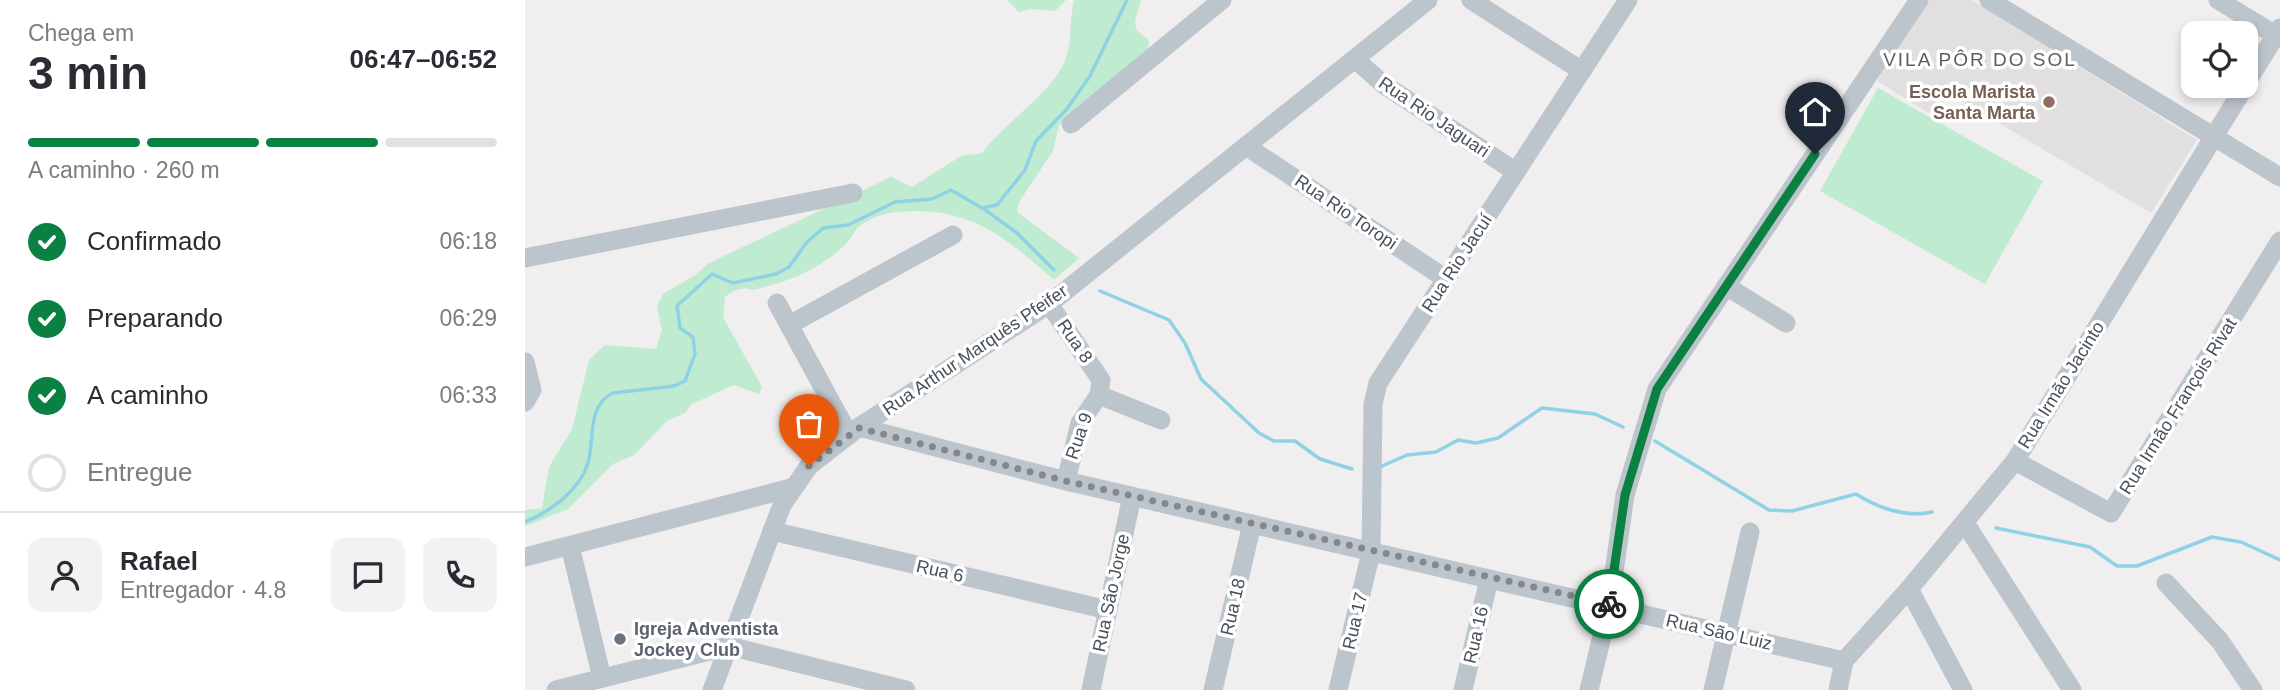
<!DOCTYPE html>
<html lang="pt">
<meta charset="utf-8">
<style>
:root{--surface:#fff;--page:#f2f2f3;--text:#2b2b33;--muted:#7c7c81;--line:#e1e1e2;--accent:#0b8043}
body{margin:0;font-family:Helvetica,sans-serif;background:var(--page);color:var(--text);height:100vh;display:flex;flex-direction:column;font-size:26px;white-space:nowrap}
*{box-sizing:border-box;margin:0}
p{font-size:23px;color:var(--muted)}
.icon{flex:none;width:38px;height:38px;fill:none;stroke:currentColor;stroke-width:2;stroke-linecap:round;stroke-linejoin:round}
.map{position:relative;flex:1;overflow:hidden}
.side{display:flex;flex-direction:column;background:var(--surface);width:525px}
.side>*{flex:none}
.buttons{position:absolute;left:1656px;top:21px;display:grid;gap:14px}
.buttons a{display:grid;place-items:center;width:77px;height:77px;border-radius:14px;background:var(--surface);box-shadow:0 4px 10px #0003;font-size:35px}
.pin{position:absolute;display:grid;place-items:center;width:60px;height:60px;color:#fff;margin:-72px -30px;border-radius:50% 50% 50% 0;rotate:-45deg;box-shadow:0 0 7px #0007}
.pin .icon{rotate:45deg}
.courier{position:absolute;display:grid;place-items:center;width:70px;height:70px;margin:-35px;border:5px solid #0b8043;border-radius:50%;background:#fff;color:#222;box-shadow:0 2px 9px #0007}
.headline em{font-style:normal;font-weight:600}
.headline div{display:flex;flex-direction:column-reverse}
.headline{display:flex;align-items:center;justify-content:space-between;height:119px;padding:0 28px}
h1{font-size:46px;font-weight:600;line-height:52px}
.bar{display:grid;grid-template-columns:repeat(4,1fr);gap:10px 7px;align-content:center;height:84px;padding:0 28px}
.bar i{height:9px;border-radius:5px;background:var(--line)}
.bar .current{background:var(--accent)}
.bar p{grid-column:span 4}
.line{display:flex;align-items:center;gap:18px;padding:0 28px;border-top:2px solid var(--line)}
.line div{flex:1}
.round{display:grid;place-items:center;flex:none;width:74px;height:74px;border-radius:14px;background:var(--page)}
ol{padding:0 28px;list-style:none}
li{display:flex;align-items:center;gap:21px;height:77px}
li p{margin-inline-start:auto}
li .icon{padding:7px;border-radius:50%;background:var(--accent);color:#fff;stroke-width:4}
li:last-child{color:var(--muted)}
li i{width:38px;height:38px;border:4px solid var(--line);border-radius:50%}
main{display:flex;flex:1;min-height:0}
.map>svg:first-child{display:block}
.education{fill:#e1dfdf}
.green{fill:#bfebd1}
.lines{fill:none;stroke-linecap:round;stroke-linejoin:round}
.stream{stroke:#8fd2e5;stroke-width:3.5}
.minor{stroke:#bdc5cc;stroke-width:19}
.done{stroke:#83888e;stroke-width:7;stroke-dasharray:0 12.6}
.route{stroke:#0b8043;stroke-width:9}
.education-dot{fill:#8d6e63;stroke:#fff;stroke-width:2.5}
.worship-dot{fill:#6b7280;stroke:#fff;stroke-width:2.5}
.labels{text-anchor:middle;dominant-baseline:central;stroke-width:7;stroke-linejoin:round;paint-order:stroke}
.education-label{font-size:18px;font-weight:bold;fill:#785e54;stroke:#fff;text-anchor:end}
.street-label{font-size:18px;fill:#48515a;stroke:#fff}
.worship-label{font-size:18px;font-weight:bold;fill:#5b616d;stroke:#fff;text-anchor:start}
.neighbourhood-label{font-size:19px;letter-spacing:2px;fill:#5b5e62;stroke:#fff}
</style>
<main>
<section class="side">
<div class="headline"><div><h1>3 min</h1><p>Chega em</p></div><em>06:47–06:52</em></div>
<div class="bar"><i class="current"></i><i class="current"></i><i class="current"></i><i></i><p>A caminho · 260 m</p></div>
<ol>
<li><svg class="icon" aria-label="check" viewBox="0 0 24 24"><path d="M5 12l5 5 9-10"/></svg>Confirmado<p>06:18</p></li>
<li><svg class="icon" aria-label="check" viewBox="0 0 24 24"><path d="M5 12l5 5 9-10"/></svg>Preparando<p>06:29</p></li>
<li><svg class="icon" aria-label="check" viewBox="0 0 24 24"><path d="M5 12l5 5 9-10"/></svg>A caminho<p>06:33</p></li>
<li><i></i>Entregue</li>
</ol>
<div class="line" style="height:126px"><a class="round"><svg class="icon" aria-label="person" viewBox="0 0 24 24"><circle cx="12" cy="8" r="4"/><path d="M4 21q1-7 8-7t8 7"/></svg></a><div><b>Rafael</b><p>Entregador · 4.8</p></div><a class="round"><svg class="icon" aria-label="chat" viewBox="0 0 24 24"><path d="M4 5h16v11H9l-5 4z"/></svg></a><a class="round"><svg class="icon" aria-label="phone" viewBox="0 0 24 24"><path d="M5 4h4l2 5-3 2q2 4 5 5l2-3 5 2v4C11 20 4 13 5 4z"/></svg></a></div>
</section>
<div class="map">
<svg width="1755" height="690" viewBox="0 0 1755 690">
<rect width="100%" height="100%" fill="#f0eeee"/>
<path class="education" d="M 1402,0 L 1447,0 L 1672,140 L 1626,213 L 1419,91 L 1404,113 L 1352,81 Z"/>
<g class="green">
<path d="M 482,0 L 541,0 L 530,11 L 507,9 L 494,12 Z"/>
<path d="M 549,0 L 616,0 C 611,20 603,27 623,39 L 624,45 L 619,56 L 534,125 L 528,151 L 494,202 L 492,212 L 554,258 L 529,280 C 487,243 454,213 395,211 C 374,211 353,212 335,226 C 328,231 325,241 318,247 C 289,272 265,281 228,290 C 218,286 208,290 200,297 L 198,317 L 237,387 L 234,394 L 209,385 L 167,404 L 160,413 L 142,421 L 109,455 L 88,464 L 43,509 L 0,526 L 0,510 L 17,508 L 24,467 L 47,429 L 64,360 L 80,345 L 131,349 L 137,330 L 132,306 L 138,294 L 170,275 L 184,263 L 366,177 L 387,187 L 436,156 L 457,153 C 480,123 516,101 536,69 C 548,49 544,22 549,0 Z"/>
<path d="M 1353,88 L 1518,181 L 1460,284 L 1295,191 Z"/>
</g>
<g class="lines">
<g class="stream">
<path d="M 459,209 L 492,233 L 529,270"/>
<path d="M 575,291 L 644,320 L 660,343 L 676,379 L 734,433 L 749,441 L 770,441 L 795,459 L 827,469"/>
<path d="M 1130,441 L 1244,510 L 1267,511 L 1331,494 C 1353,508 1381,518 1407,512"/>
<path d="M 855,467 L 882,455 L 911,452 L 933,440 L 951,443 L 973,438 L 1017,408 L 1070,414 L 1098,427"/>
<path d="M 0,522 C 25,512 55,490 63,463 C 70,440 61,406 88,393 L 149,386 L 160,381 L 170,354 L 168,337 L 155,328 L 152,306 L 187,274 L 208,283 L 251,274 L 264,267 L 282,242 L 298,228 L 323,225 L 370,202 L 407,199 L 426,190 L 457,208 L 472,205 L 500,170 L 511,141 L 541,110 L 565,76 L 602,0"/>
<path d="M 1471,528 L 1565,547 L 1592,566 L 1612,566 L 1687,537 L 1716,542 L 1755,560"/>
</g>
<g class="minor">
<path d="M 946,0 L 1057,71"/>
<path d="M 1464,0 L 1755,177"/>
<path d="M 1693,0 L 1755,38"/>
<path d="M 830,59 L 858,84 L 991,172"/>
<path d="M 1720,85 L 1755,28"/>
<path d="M 546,124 L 697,0"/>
<path d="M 721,146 L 921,279"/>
<path d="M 0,258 L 328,193"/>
<path d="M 1201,286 L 1261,323"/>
<path d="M 252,303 L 324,435"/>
<path d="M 524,304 L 576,380 L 574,395"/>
<path d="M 264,325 L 428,235"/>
<path d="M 0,362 L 7,390 L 0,402"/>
<path d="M 574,395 L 636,420"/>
<path d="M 334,427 L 541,481 L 1319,661"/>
<path d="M 1490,461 L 1586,513 L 1755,241"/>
<path d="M 541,481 L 555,423 L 574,395"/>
<path d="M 1440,523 L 1547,690"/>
<path d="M 247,531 L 583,610"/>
<path d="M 45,546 L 77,678"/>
<path d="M 0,557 L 266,488"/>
<path d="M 1641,583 L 1695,641 L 1728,690"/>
<path d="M 1384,589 L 1438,690"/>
<path d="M 1319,661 L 1384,589 L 1490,461 L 1720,86"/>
<path d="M 31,690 L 204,646 L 381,690"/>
<path d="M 187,690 L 257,505 L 284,466 L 334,427 L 524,304 L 903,0"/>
<path d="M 566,690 L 607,496"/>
<path d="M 688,690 L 727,524"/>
<path d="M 813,690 L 846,552 L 848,404 L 853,383 L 1103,0"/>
<path d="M 938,690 L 964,579"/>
<path d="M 1064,690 L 1084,607 L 1100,495 L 1132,389 L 1394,0"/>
<path d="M 1188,690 L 1225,532"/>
<path d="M 1313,690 L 1319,661"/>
</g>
</g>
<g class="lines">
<path class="done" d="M 284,466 L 334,428 L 541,481 L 1084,604"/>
<path class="route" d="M 1084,604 L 1100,495 L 1132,389 L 1290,154"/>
</g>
<circle class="education-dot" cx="1524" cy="102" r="7"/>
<circle class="worship-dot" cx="95" cy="639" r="7"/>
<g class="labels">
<g class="education-label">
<text x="1510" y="92">Escola Marista<tspan x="1510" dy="21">Santa Marta</tspan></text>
</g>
<g class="street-label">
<text transform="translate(909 117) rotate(34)">Rua Rio Jaguari</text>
<text transform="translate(821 212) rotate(34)">Rua Rio Toropi</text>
<text transform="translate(932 263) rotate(-57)">Rua Rio Jacuí</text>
<text transform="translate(550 341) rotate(56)">Rua 8</text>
<text transform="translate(450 350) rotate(-34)">Rua Arthur Marquês Pfeifer</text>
<text transform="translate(1536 385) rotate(-58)">Rua Irmão Jacinto</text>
<text transform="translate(1653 406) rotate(-58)">Rua Irmão François Rivat</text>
<text transform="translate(554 436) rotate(-71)">Rua 9</text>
<text transform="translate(415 571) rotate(13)">Rua 6</text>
<text transform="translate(586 593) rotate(-78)">Rua São Jorge</text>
<text transform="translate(708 607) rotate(-77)">Rua 18</text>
<text transform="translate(830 621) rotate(-77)">Rua 17</text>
<text transform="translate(1194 632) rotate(13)">Rua São Luiz</text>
<text transform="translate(951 635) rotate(-77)">Rua 16</text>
</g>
<g class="worship-label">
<text x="109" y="629">Igreja Adventista<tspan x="109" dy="21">Jockey Club</tspan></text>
</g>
<g class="neighbourhood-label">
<text x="1455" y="59">VILA PÔR DO SOL</text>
</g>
</g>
</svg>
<div class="buttons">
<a><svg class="icon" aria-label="locate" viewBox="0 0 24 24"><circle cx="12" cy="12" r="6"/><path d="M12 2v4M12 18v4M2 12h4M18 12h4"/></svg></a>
</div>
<div class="pin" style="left:284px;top:466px;background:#ea580c"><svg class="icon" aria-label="bag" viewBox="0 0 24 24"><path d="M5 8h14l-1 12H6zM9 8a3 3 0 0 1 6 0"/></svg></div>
<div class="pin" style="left:1290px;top:154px;background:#1f2937"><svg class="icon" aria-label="home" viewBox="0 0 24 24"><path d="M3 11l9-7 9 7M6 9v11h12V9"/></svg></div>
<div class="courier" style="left:1084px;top:604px"><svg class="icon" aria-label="bike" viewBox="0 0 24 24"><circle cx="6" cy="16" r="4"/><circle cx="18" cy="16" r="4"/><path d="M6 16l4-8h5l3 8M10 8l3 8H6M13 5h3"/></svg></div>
</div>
</main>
